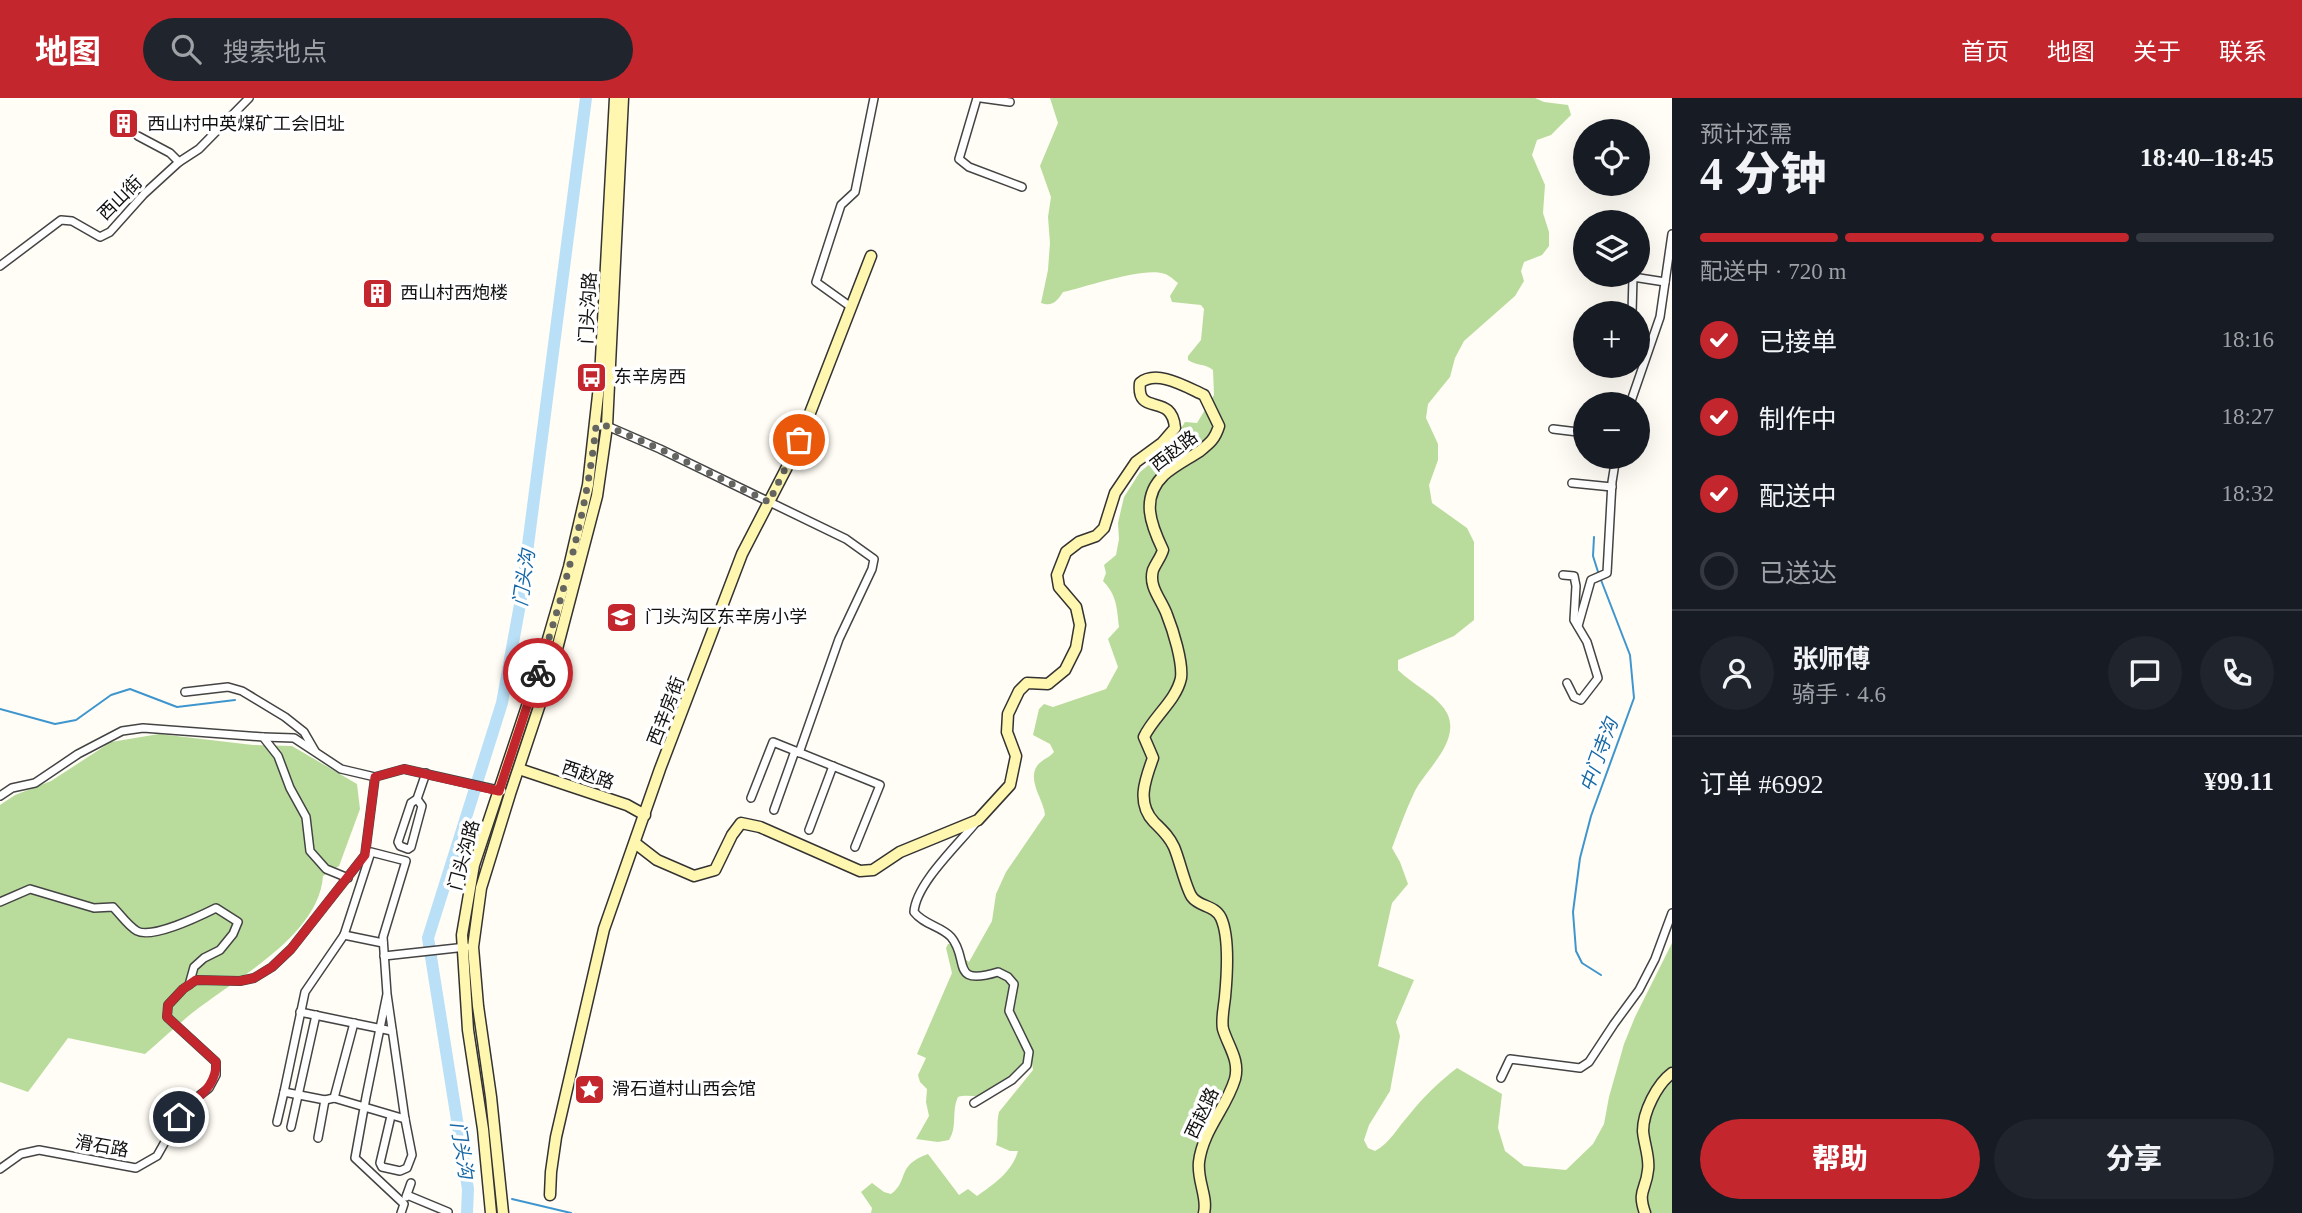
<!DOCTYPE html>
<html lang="zh">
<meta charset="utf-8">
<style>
:root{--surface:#171b24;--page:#20242c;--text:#f1f3f6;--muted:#9ea1a6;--line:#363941;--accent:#c4262e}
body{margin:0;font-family:"Times New Roman","Noto Sans SC",serif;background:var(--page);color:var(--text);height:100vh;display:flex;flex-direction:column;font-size:26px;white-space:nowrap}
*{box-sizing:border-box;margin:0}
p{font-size:23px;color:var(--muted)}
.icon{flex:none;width:38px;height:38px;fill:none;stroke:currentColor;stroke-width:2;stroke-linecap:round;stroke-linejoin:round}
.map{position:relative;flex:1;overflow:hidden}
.panel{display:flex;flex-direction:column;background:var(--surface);width:630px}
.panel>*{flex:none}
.fabs{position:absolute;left:1573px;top:21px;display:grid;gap:14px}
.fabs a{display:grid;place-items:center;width:77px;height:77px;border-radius:50%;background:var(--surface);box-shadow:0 7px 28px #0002;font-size:35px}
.pin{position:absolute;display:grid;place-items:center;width:60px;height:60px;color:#fff;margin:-30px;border:4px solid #fff;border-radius:50%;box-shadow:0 2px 7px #0007}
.courier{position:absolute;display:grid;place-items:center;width:70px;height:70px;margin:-35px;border:5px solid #c4262e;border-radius:50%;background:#fff;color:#222;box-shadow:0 2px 9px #0007}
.head em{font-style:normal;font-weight:800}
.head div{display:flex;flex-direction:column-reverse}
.head{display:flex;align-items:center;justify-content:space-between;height:119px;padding:0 28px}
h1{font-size:46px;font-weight:800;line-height:52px}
.bar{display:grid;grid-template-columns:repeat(4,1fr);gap:10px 7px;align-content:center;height:84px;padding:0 28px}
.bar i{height:9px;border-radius:5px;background:var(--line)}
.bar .current{background:var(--accent)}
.bar p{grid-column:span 4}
.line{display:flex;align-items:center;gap:18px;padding:0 28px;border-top:2px solid var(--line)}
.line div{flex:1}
.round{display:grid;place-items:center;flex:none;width:74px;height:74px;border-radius:37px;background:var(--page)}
ol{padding:0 28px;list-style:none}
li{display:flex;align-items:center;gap:21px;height:77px}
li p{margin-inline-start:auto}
li .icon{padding:7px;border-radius:50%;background:var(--accent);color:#fff;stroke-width:4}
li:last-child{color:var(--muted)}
li i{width:38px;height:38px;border:4px solid var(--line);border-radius:50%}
.cta{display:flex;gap:14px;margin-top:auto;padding:14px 28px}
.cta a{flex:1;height:80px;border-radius:42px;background:var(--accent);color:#fff;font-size:28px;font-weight:800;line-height:80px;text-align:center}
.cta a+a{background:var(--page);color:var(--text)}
header{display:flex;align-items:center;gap:42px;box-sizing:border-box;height:98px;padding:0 35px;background:var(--accent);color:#fff}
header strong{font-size:33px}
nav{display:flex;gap:38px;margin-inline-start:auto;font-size:24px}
.search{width:490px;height:63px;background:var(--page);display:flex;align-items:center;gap:18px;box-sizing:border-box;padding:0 24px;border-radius:38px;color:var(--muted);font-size:26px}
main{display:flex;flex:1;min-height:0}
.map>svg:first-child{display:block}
.forest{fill:#b9dc9c}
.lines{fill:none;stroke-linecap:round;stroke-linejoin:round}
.stream{stroke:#3f96cf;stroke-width:2}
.river{stroke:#b9e0f7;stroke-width:12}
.street-casing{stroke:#444;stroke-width:10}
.secondary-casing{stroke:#333;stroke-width:13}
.street{stroke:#fff;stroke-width:7}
.secondary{stroke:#fff6b0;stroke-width:10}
.done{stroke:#646461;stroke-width:7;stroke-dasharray:0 12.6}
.route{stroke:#c4262e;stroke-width:9}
.labels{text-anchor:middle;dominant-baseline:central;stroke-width:7;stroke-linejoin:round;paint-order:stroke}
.poi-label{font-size:18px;fill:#111;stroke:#fff;text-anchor:start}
.street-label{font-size:18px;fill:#111;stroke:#fff}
.water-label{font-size:19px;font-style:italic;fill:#1768a6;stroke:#fff}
</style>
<header>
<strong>地图</strong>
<div class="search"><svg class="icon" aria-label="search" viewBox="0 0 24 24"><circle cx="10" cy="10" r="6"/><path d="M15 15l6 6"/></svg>搜索地点</div>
<nav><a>首页</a><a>地图</a><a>关于</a><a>联系</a></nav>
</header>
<main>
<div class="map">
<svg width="1672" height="1115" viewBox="0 0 1672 1115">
<rect width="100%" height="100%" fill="#fffdf5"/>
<g class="forest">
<path d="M 1050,0 L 1535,0 L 1544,4 L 1568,7 L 1571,17 L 1551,37 L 1537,42 L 1532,57 L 1545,87 L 1543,115 L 1549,134 L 1549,148 L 1542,157 L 1524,164 L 1521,173 L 1524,183 L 1515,198 L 1464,243 L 1455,260 L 1450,279 L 1428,306 L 1426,320 L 1438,346 L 1438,362 L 1429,387 L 1432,405 L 1467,430 L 1474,444 L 1474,522 L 1454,538 L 1398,562 L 1398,572 C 1412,586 1431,594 1443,609 C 1467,639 1425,671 1414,695 C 1406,712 1399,731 1392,750 L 1400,764 L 1408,786 L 1392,805 L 1378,868 L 1414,882 L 1396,924 L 1400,938 L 1390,993 L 1369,1027 L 1364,1042 L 1368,1050 L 1375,1053 C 1391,1044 1397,1030 1409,1017 C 1423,999 1439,984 1457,970 L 1502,996 L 1498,1030 L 1505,1053 L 1524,1068 L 1566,1072 L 1593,1046 L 1604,1026 L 1609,999 L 1624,946 L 1635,919 L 1672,845 L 1672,1115 L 871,1115 L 872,1110 L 861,1094 L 872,1085 L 884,1094 L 891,1096 C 910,1082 895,1068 928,1056 L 959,1097 L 968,1091 L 977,1098 C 994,1086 1012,1074 1018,1053 L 1010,1053 L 996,1047 C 999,1036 996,1025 999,1014 L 1033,972 L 1032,965 L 1028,965 C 1013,973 1003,990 987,997 C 978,1000 967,996 958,999 C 951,1014 958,1028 949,1042 L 938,1044 L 916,1041 L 929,1018 L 926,1004 L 927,991 L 920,984 L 918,977 L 926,960 L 917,956 L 952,875 L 946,850 L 948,846 L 957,846 L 962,851 L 962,859 L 969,864 L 992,823 L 996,796 L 1006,774 L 1045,717 C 1044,702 1027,683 1037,668 C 1041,662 1049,660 1054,654 L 1050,646 L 1033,637 L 1039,611 L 1044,606 L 1053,609 L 1106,591 L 1118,569 L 1108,541 L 1119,529 C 1117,511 1117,497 1103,483 L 1106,475 L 1104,467 L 1116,457 L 1119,441 L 1118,425 L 1124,399 L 1140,374 L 1168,351 L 1185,324 L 1197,325 L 1214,297 L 1213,272 C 1204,265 1196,268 1188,262 L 1188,258 L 1201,242 L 1204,211 L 1201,207 L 1172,204 L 1170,198 L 1178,185 C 1174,182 1169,177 1165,176 C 1145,168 1086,189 1063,194 C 1057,203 1053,209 1041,205 L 1048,172 L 1050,145 L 1048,119 L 1051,99 L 1040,68 L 1058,25 Z"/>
<path d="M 159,636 L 253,647 L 292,648 L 357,686 L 360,711 L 339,768 L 323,778 C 319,834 247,874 207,904 C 185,919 165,939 145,956 L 68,940 L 28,994 L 0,984 L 0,707 L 15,697 L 51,683 L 111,644 Z"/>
</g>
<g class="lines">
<g class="stream">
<path d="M 1594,439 L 1593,458 L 1599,477"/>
<path d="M 1601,482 L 1630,557 L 1634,600 L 1591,718 L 1580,760 L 1573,814 L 1576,853 L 1582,865 L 1601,877"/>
<path d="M 0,611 L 55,626 L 76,622 L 111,597 L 130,591 L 177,609 L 235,602"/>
<path d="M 512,1101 L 571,1115"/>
</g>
<path class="river" d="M 467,1115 L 468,1091 L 428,840 L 502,605 L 521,501 L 586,0"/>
<defs>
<g id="street">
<path d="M 977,0 L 959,61 L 969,69 L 1022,89"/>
<path d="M 981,0 L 1010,4"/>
<path d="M 138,38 L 170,55 L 179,64"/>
<path d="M 0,168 L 61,122 L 72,123 L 100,139 L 110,134 L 144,96 L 179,64 L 199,51 L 249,0"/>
<path d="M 851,209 L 816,184 L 841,107 L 855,94 L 874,0"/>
<path d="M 1632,215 L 1633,179 L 1665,184"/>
<path d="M 1630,306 L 1660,219 L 1672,136"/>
<path d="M 596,328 L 607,328 L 660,351 L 846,441 L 874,461 L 872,471 L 839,541 L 799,655"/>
<path d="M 1553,331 L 1586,335"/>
<path d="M 1572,385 L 1612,389"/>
<path d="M 1563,477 L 1574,478 L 1576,488 L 1574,522 L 1587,544 L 1598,580 L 1581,602 L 1574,599 L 1567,585"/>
<path d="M 1578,528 L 1591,482 L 1607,475 L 1612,384 L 1616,359"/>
<path d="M 185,594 L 228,589 L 242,593 L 285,619 L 304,634 L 315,653"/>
<path d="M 263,639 L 294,640 L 341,671 L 375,679"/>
<path d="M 0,698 L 12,690 L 35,685 L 78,656 L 122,633 L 143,630 L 263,639 L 278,658 L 290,690 L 306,719 L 310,753 L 326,771 L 348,780"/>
<path d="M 751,700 L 773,644 L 880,687 L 855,749"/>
<path d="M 417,701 L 422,708 L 411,749 L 408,751 L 400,748 L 398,744 L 411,705 L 417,701 L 426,675"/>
<path d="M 774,712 L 795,653"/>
<path d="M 809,732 L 833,668"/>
<path d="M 0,804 L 30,791 L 94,810 L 113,809 C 120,816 128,828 137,833 C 152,841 200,818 216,810 L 238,824 L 233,836 L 220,852 L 204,860 L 194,869 L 189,887"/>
<path d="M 344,837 L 383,845"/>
<path d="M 384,858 L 466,849"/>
<path d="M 387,896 L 405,1021 L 334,1000 L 325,1002 L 284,994 L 305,894 L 344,837 L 371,754 L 406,763 L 383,839 L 387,896 L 366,999 L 355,1060 L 404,1106 L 401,1115"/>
<path d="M 300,914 L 392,933"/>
<path d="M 1501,980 L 1510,961 L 1580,970 L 1589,964 L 1614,926 L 1639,892 L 1655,861 L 1672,815"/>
<path d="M 334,1000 L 354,925"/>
<path d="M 974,1005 L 1012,982 L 1027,967 L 1029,954 L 1009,913 L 1014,886 L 1008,879 L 998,874 C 949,889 970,861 951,839 C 941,828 924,827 914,814 C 916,785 959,746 978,722"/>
<path d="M 391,1018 L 380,1065 L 382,1069 L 400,1073 L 407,1070 L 412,1057 L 405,1021"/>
<path d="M 277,1024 L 284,994"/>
<path d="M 291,1029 L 316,917"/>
<path d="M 318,1040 L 325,1002"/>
<path d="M 0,1071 L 21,1056 L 39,1052 L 136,1070 L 157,1058 L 179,1019 L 190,1005 L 209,990 L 216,977 L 216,964 L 167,919 L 168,907 L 183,891 L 196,882 L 240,883 L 254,880 L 272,869 L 291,851 L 365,757 L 375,679 L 404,671 L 502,693"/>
<path d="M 407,1097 L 448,1114"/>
<path d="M 406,1099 L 411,1085"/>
</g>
<g id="secondary">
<path d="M 519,671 L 627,707 L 645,717"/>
<path d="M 635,745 L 657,762 L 694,778 L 715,772 L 732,737 L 741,725 L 760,729 L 860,773 L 873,772 L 900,754 L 978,722 L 1010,687 L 1016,658 L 1007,634 L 1008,616 L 1019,593 L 1027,585 L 1048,586 L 1065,572 L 1076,550 L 1080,527 L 1076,509 L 1059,489 L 1057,477 L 1066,454 L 1079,444 L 1096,438 L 1104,430 L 1115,395 L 1136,364 L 1162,345 L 1175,330 C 1172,293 1136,320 1140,285 C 1157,271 1186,289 1204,297 L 1219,328 C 1215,341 1210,345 1200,353 C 1188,361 1174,368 1164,377 C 1140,400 1151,427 1163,452 C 1161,459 1156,465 1153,472 C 1148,489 1162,502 1167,517 C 1173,532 1183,564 1181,580 C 1176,603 1153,619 1144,639 L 1153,660 C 1145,682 1136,705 1154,724 C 1162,732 1169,738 1174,749 C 1179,760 1186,791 1192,799 C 1199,809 1215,807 1221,820 C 1230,840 1227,878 1225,899 C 1224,909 1221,922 1223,931 C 1228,948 1240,962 1235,981 C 1226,1011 1203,1032 1199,1064 C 1197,1083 1208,1099 1204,1115"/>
<path d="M 550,1097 L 551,1074 L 556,1039 L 604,831 L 660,671 L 742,456 L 787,369 L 803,333 L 871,158"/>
<path d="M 491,1115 L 483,1031 L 468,932 L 462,837 L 474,767 L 539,572 L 569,469 L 588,387 L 600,279 L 615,0"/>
<path d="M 503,1115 L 491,999 L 478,908 L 473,849 L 481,790 L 510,696 L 552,570 L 597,398 L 607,328 L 623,0"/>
<path d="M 1645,1115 C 1637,1092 1646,1093 1648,1072 C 1650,1060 1644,1046 1643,1033 C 1643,1014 1657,986 1672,975"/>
</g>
</defs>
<use href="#street" class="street-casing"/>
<use href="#secondary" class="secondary-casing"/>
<use href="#street" class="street"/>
<use href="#secondary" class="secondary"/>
</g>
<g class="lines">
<path class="done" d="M 538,575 C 564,494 587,412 596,328 L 607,328 L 660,351 L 769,404 L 799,342"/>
<path class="route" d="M 179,1019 C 194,1000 217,991 216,964 L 167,919 L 168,907 L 183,891 L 196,882 L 240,883 L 254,880 L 272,869 L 291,851 L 365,757 L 375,679 L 404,671 L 499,693 L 538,575"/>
</g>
<defs>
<symbol id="building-square" viewBox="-11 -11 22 22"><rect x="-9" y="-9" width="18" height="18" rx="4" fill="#c4262e" stroke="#fff"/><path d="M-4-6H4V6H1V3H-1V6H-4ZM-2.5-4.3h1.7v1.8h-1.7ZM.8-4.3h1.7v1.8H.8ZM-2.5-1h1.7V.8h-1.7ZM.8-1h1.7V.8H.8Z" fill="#fff"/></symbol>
<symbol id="bus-square" viewBox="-11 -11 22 22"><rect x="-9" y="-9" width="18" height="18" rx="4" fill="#c4262e" stroke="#fff"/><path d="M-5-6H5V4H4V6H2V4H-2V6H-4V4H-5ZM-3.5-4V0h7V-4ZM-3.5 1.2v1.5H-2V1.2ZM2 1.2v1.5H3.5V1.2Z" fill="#fff"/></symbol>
<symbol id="school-square" viewBox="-11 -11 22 22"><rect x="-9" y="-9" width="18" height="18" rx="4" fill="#c4262e" stroke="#fff"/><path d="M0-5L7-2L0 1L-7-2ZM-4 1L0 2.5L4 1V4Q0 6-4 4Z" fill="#fff"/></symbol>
<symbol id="sight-square" viewBox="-11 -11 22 22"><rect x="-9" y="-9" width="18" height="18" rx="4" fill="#c4262e" stroke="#fff"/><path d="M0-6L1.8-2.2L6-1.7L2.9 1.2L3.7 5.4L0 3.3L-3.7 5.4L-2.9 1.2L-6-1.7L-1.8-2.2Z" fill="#fff"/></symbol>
</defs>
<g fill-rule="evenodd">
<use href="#building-square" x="106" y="8" width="35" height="35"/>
<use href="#building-square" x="360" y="178" width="35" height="35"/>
<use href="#bus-square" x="574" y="262" width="35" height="35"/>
<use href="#school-square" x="604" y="502" width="35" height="35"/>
<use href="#sight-square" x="572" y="974" width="35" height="35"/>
</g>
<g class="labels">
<g class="poi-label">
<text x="147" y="26">西山村中英煤矿工会旧址</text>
<text x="400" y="195">西山村西炮楼</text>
<text x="614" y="279">东辛房西</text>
<text x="645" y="519">门头沟区东辛房小学</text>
<text x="612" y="991">滑石道村山西会馆</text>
</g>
<g class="street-label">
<text transform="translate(120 100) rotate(-45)">西山街</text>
<text transform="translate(588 210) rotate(-87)">门头沟路</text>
<text transform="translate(1174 353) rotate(-38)">西赵路</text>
<text transform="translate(666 613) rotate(-69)">西辛房街</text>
<text transform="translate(588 677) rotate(18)">西赵路</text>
<text transform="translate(464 757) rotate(-75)">门头沟路</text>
<text transform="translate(1202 1015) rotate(-65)">西赵路</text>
<text transform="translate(102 1048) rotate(10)">滑石路</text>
</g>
<g class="water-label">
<text transform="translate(524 480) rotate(-82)">门头沟</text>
<text transform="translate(1599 657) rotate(-70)">中门寺沟</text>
<text transform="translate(462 1052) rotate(81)">门头沟</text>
</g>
</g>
</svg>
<div class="fabs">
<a><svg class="icon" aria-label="locate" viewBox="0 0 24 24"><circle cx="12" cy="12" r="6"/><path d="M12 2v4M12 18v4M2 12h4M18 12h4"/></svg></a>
<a><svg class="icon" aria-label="layers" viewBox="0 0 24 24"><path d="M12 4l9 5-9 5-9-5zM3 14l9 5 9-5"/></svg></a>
<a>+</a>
<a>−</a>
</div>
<div class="pin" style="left:799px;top:342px;background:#ea580c"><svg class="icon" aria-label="bag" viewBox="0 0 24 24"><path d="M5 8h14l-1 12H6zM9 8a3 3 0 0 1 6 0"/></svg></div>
<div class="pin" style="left:179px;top:1019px;background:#1f2937"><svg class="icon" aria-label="home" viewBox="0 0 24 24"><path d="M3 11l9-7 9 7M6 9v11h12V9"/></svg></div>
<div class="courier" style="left:538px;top:575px"><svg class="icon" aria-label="bike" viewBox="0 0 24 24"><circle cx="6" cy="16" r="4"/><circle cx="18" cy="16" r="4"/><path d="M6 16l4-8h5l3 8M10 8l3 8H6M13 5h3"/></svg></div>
</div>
<section class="panel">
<div class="head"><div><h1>4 分钟</h1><p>预计还需</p></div><em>18:40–18:45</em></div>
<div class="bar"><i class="current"></i><i class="current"></i><i class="current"></i><i></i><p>配送中 · 720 m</p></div>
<ol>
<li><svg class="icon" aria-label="check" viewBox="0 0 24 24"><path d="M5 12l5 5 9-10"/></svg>已接单<p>18:16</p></li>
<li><svg class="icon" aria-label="check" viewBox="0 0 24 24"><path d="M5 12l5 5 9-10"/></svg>制作中<p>18:27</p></li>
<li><svg class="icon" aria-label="check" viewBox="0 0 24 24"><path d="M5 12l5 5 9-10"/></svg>配送中<p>18:32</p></li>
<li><i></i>已送达</li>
</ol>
<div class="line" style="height:126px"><a class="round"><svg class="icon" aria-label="person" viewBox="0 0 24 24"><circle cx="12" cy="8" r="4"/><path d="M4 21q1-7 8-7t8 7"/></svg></a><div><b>张师傅</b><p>骑手 · 4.6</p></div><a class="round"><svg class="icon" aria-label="chat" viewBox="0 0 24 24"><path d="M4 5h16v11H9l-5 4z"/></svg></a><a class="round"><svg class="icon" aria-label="phone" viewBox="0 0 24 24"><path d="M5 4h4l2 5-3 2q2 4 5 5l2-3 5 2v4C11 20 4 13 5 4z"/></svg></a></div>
<div class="line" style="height:91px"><div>订单 #6992</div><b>¥99.11</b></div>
<div class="cta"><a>帮助</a><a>分享</a></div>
</section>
</main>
